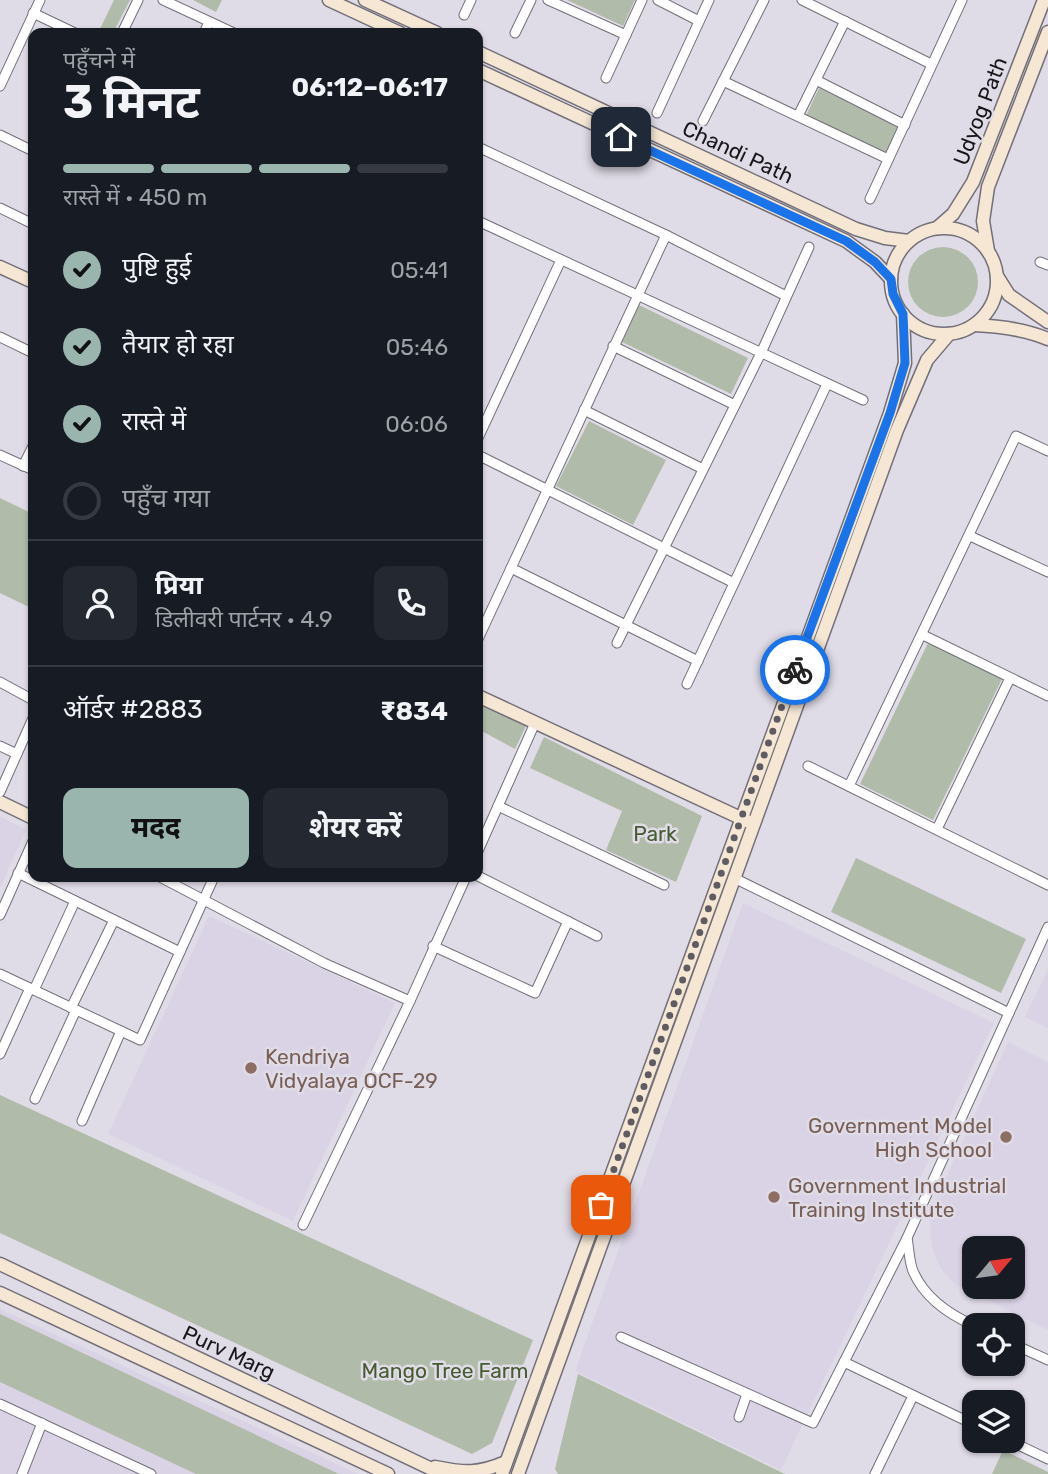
<!DOCTYPE html>
<html lang="hi">
<meta charset="utf-8">
<style>
:root{--surface:#171b24;--page:#242831;--text:#f1f3f6;--muted:#9ea1a6;--line:#363941;--accent:#9ab5ae}
body{margin:0;font-family:Rubik,"Noto Sans Devanagari",sans-serif;background:var(--page);color:var(--text);height:100vh;display:flex;flex-direction:column;font-size:26px;white-space:nowrap}
*{box-sizing:border-box;margin:0}
p{font-size:23px;color:var(--muted)}
.icon{flex:none;width:38px;height:38px;fill:none;stroke:currentColor;stroke-width:2;stroke-linecap:round;stroke-linejoin:round}
.map{position:relative;flex:1;overflow:hidden}
.side{position:absolute;left:28px;top:28px;width:455px;height:854px;display:flex;flex-direction:column;background:var(--surface);border-radius:14px;box-shadow:0 2px 5px #0004}
.side>*{flex:none}
.needle{width:46px;rotate:61deg}
.buttons{position:absolute;left:962px;top:1236px;display:grid;gap:14px}
.buttons a{display:grid;place-items:center;width:63px;height:63px;border-radius:14px;background:var(--surface);box-shadow:0 2px 5px #0004;font-size:35px}
.pin{position:absolute;display:grid;place-items:center;width:60px;height:60px;color:#fff;margin:-30px;border-radius:14px;box-shadow:0 4px 10px #0006}
.courier{position:absolute;display:grid;place-items:center;width:70px;height:70px;margin:-35px;border:5px solid #1a73e8;border-radius:50%;background:#fff;color:#222;box-shadow:0 2px 9px #0007}
.headline em{font-style:normal;font-weight:700}
.headline div{display:flex;flex-direction:column-reverse}
.headline{display:flex;align-items:center;justify-content:space-between;height:119px;padding:0 35px}
h1{font-size:46px;font-weight:700;line-height:52px}
.bar{display:grid;grid-template-columns:repeat(4,1fr);gap:10px 7px;align-content:center;height:84px;padding:0 35px}
.bar i{height:9px;border-radius:5px;background:var(--line)}
.bar .active{background:var(--accent)}
.bar p{grid-column:span 4}
.line{display:flex;align-items:center;gap:18px;padding:0 35px;border-top:2px solid var(--line)}
.line div{flex:1}
.round{display:grid;place-items:center;flex:none;width:74px;height:74px;border-radius:14px;background:var(--page)}
ol{padding:0 35px;list-style:none}
li{display:flex;align-items:center;gap:21px;height:77px}
li p{margin-inline-start:auto}
li .icon{padding:7px;border-radius:50%;background:var(--accent);color:#111;stroke-width:4}
li:last-child{color:var(--muted)}
li i{width:38px;height:38px;border:4px solid var(--line);border-radius:50%}
.button{display:flex;gap:14px;margin-top:auto;padding:14px 35px}
.button a{flex:1;height:80px;border-radius:14px;background:var(--accent);color:#111;font-size:28px;font-weight:700;line-height:80px;text-align:center}
.button a+a{background:var(--page);color:var(--text)}
.map>svg:first-child{display:block}
.built{fill:#dad2e5;fill-rule:evenodd}
.green{fill:#b1bba9}
.lines{fill:none;stroke-linecap:round;stroke-linejoin:round}
.street-casing{stroke:#736f79;stroke-width:11}
.secondary-casing{stroke:#736f79;stroke-width:15}
.street{stroke:#fff;stroke-width:9}
.secondary{stroke:#f5e7d4;stroke-width:12}
.done{stroke:#5e5b62;stroke-width:7;stroke-dasharray:0 12.6}
.route{stroke:#1a73e8;stroke-width:9}
.education-dot{fill:#8d6e63;stroke:#e0dce7;stroke-width:2.5}
.labels{text-anchor:middle;dominant-baseline:central;stroke-width:5;stroke-linejoin:round;paint-order:stroke}
.street-label{font-size:21px;fill:#18161a;stroke:#e0dce7}
.park-label{font-size:21px;fill:#455b30;stroke:#e0dce7}
.education-label{font-size:21px;fill:#785e54;stroke:#e0dce7;text-anchor:start}
</style>
<div class="map">
<svg width="1048" height="1474" viewBox="0 0 1048 1474">
<rect width="100%" height="100%" fill="#e0dce7"/>
<g class="built">
<path d="M 0,816 L 26,830 L 0,888 Z"/>
<path d="M 743,903 L 994,1023 L 781,1470 L 575,1371 Z"/>
<path d="M 209,916 L 395,1003 L 293,1221 L 108,1134 Z"/>
<path d="M 1048,969 L 1048,1028 L 1025,1017 Z"/>
<path d="M 1008,1042 L 1048,1062 L 1048,1330 L 955,1284 L 941,1269 L 931,1245 L 930,1212 ZM 975,1248 L 1013,1248 L 1013,1286 L 975,1286 Z"/>
<path d="M 0,1309 L 358,1474 L 0,1474 Z"/>
</g>
<g class="green">
<path d="M 114,0 L 130,0 L 113,33 L 98,33 Z"/>
<path d="M 193,0 L 222,0 L 216,12 Z"/>
<path d="M 567,0 L 635,0 L 623,26 Z"/>
<path d="M 819,88 L 900,125 L 886,155 L 805,118 Z"/>
<circle cx="943" cy="282" r="35"/>
<path d="M 639,305 L 748,358 L 731,394 L 622,342 Z"/>
<path d="M 589,421 L 666,460 L 633,525 L 556,486 Z"/>
<path d="M 0,498 L 33,514 L 33,609 L 0,593 Z"/>
<path d="M 928,643 L 1002,679 L 933,820 L 860,784 Z"/>
<path d="M 478,704 L 526,726 L 515,749 L 478,729 Z"/>
<path d="M 544,737 L 702,816 L 676,882 L 606,850 L 622,811 L 530,768 Z"/>
<path d="M 856,858 L 1026,939 L 1001,993 L 831,912 Z"/>
<path d="M 0,1095 L 533,1340 L 492,1443 L 472,1454 L 0,1233 Z"/>
<path d="M 0,1314 L 339,1474 L 196,1474 L 0,1382 Z"/>
<path d="M 578,1374 L 785,1474 L 558,1474 L 555,1469 Z"/>
<path d="M 1003,1450 L 1048,1472 L 1048,1474 L 992,1474 Z"/>
</g>
<g class="lines">
<defs>
<g id="street">
<path d="M 163,0 L 234,33"/>
<path d="M 548,0 L 626,35"/>
<path d="M 658,0 L 699,21"/>
<path d="M 802,0 L 931,64"/>
<path d="M 33,13 L 75,33"/>
<path d="M 464,15 L 471,0"/>
<path d="M 122,33 L 138,0"/>
<path d="M 204,33 L 209,22"/>
<path d="M 515,33 L 531,0"/>
<path d="M 606,78 L 642,0"/>
<path d="M 816,80 L 905,125"/>
<path d="M 723,81 L 888,159"/>
<path d="M 0,86 L 40,0"/>
<path d="M 657,113 L 709,0"/>
<path d="M 798,116 L 845,21"/>
<path d="M 703,121 L 764,0"/>
<path d="M 0,135 L 33,151"/>
<path d="M 478,147 L 666,235 L 786,296"/>
<path d="M 870,199 L 962,0"/>
<path d="M 0,208 L 33,224"/>
<path d="M 478,221 L 863,400"/>
<path d="M 1040,262 L 1048,265"/>
<path d="M 0,337 L 33,353"/>
<path d="M 613,346 L 735,405"/>
<path d="M 584,410 L 703,469"/>
<path d="M 478,438 L 561,260"/>
<path d="M 0,455 L 33,470"/>
<path d="M 478,455 L 734,583"/>
<path d="M 23,466 L 33,446"/>
<path d="M 970,536 L 1048,572"/>
<path d="M 511,568 L 698,661"/>
<path d="M 923,635 L 1048,696"/>
<path d="M 478,639 L 666,235"/>
<path d="M 617,643 L 761,353 L 809,247"/>
<path d="M 0,682 L 33,700"/>
<path d="M 687,684 L 827,384"/>
<path d="M 0,746 L 17,754"/>
<path d="M 808,766 L 1048,885"/>
<path d="M 849,786 L 1016,436 L 1048,451"/>
<path d="M 0,792 L 33,718"/>
<path d="M 498,806 L 664,885"/>
<path d="M 937,829 L 1010,678"/>
<path d="M 478,851 L 535,723"/>
<path d="M 18,873 L 180,952"/>
<path d="M 478,876 L 597,936"/>
<path d="M 160,877 L 324,963 L 410,1001"/>
<path d="M 734,878 L 1009,1013"/>
<path d="M 0,915 L 33,841"/>
<path d="M 433,946 L 535,993 L 568,921"/>
<path d="M 0,974 L 140,1040 L 214,877"/>
<path d="M 34,990 L 75,901"/>
<path d="M 71,1008 L 114,920"/>
<path d="M 0,1054 L 30,988"/>
<path d="M 35,1099 L 76,1010"/>
<path d="M 82,1121 L 121,1031"/>
<path d="M 303,1225 L 410,1001 L 466,877"/>
<path d="M 907,1238 C 909,1248 909,1261 913,1271 C 924,1297 950,1315 975,1326"/>
<path d="M 621,1337 L 813,1423 L 907,1238 L 1048,927"/>
<path d="M 1013,1344 L 1048,1360"/>
<path d="M 844,1362 L 975,1425"/>
<path d="M 0,1404 L 151,1474"/>
<path d="M 739,1417 L 747,1394"/>
<path d="M 1008,1440 L 1048,1459"/>
<path d="M 22,1474 L 42,1423"/>
<path d="M 875,1474 L 913,1396"/>
</g>
<g id="secondary">
<path d="M 329,0 L 400,33"/>
<path d="M 365,0 L 437,33"/>
<path d="M 478,52 L 856,229 L 885,238 L 909,241"/>
<path d="M 478,70 L 846,241 L 875,262 L 891,279"/>
<circle cx="944" cy="281" r="53"/>
<path d="M 937,228 L 953,214 L 973,182 L 1044,0"/>
<path d="M 988,251 L 983,221 L 988,187 L 1048,32"/>
<path d="M 0,267 L 33,282"/>
<path d="M 997,276 L 1009,295 L 1048,322"/>
<path d="M 974,325 C 1000,326 1024,329 1048,339"/>
<path d="M 478,696 L 747,821"/>
<path d="M 0,802 L 33,818"/>
<path d="M 0,1264 L 442,1474"/>
<path d="M 0,1293 L 388,1474"/>
<path d="M 435,1467 C 465,1473 478,1474 506,1462"/>
<path d="M 502,1474 L 890,413 L 905,363 L 903,314"/>
<path d="M 518,1474 L 897,430 L 927,360 L 949,334"/>
</g>
</defs>
<use href="#street" class="street-casing"/>
<use href="#secondary" class="secondary-casing"/>
<use href="#street" class="street"/>
<use href="#secondary" class="secondary"/>
</g>
<g class="lines">
<path class="done" d="M 601,1205 L 795,670"/>
<path class="route" d="M 621,137 L 846,241 L 875,262 L 891,279 L 893,294 L 903,314 L 905,363 L 890,413 L 795,670"/>
</g>
<g class="education-dot">
<circle cx="251" cy="1068" r="7"/>
<circle cx="1006" cy="1137" r="7"/>
<circle cx="774" cy="1197" r="7"/>
</g>
<g class="labels">
<g class="street-label">
<text transform="translate(980 111) rotate(-69)">Udyog Path</text>
<text transform="translate(738 152) rotate(25)">Chandi Path</text>
<text transform="translate(229 1352) rotate(25)">Purv Marg</text>
</g>
<g class="park-label">
<text x="655" y="833">Park</text>
<text x="445" y="1370">Mango Tree Farm</text>
</g>
<g class="education-label">
<text x="265" y="1056">Kendriya<tspan x="265" dy="24">Vidyalaya OCF-29</tspan></text>
<text x="992" y="1125" text-anchor="end">Government Model<tspan x="992" dy="24">High School</tspan></text>
<text x="788" y="1185">Government Industrial<tspan x="788" dy="24">Training Institute</tspan></text>
</g>
</g>
</svg>
<div class="buttons">
<a><svg class="needle" viewBox="-14 -14 28 28"><path d="M0-13l5 13h-10z" fill="#e53935"/><path d="M0 13l5-13h-10z" fill="#9ea1a6"/></svg></a>
<a><svg class="icon" aria-label="locate" viewBox="0 0 24 24"><circle cx="12" cy="12" r="6"/><path d="M12 2v4M12 18v4M2 12h4M18 12h4"/></svg></a>
<a><svg class="icon" aria-label="layers" viewBox="0 0 24 24"><path d="M12 4l9 5-9 5-9-5zM3 14l9 5 9-5"/></svg></a>
</div>
<div class="pin" style="left:601px;top:1205px;background:#ea580c"><svg class="icon" aria-label="bag" viewBox="0 0 24 24"><path d="M5 8h14l-1 12H6zM9 8a3 3 0 0 1 6 0"/></svg></div>
<div class="pin" style="left:621px;top:137px;background:#1f2937"><svg class="icon" aria-label="home" viewBox="0 0 24 24"><path d="M3 11l9-7 9 7M6 9v11h12V9"/></svg></div>
<div class="courier" style="left:795px;top:670px"><svg class="icon" aria-label="bike" viewBox="0 0 24 24"><circle cx="6" cy="16" r="4"/><circle cx="18" cy="16" r="4"/><path d="M6 16l4-8h5l3 8M10 8l3 8H6M13 5h3"/></svg></div>
<section class="side">
<div class="headline"><div><h1>3 मिनट</h1><p>पहुँचने में</p></div><em>06:12–06:17</em></div>
<div class="bar"><i class="active"></i><i class="active"></i><i class="active"></i><i></i><p>रास्ते में · 450 m</p></div>
<ol>
<li><svg class="icon" aria-label="check" viewBox="0 0 24 24"><path d="M5 12l5 5 9-10"/></svg>पुष्टि हुई<p>05:41</p></li>
<li><svg class="icon" aria-label="check" viewBox="0 0 24 24"><path d="M5 12l5 5 9-10"/></svg>तैयार हो रहा<p>05:46</p></li>
<li><svg class="icon" aria-label="check" viewBox="0 0 24 24"><path d="M5 12l5 5 9-10"/></svg>रास्ते में<p>06:06</p></li>
<li><i></i>पहुँच गया</li>
</ol>
<div class="line" style="height:126px"><a class="round"><svg class="icon" aria-label="person" viewBox="0 0 24 24"><circle cx="12" cy="8" r="4"/><path d="M4 21q1-7 8-7t8 7"/></svg></a><div><b>प्रिया</b><p>डिलीवरी पार्टनर · 4.9</p></div><a class="round"><svg class="icon" aria-label="phone" viewBox="0 0 24 24"><path d="M5 4h4l2 5-3 2q2 4 5 5l2-3 5 2v4C11 20 4 13 5 4z"/></svg></a></div>
<div class="line" style="height:91px"><div>ऑर्डर #2883</div><b>₹834</b></div>
<div class="button"><a>मदद</a><a>शेयर करें</a></div>
</section>
</div>
